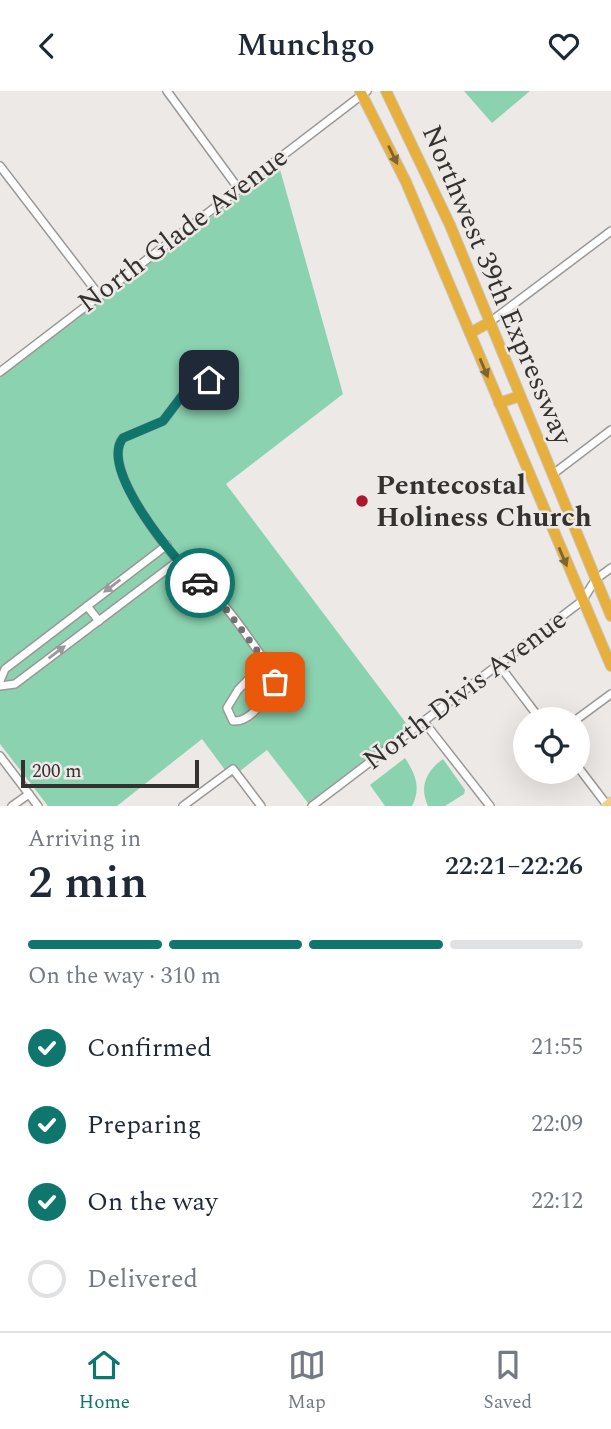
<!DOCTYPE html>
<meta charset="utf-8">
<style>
:root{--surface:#fff;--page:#f6f6f7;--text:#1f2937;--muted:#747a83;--line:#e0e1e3;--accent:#0f766e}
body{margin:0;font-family:Spectral,serif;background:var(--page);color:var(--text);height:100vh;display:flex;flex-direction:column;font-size:26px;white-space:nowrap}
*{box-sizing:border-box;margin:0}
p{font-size:23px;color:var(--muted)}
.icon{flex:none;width:38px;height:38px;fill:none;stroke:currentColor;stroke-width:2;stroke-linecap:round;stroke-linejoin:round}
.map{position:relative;height:715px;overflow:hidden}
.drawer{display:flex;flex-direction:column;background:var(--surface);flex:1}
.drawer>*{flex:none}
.tools{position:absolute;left:513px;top:616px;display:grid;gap:14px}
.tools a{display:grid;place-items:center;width:77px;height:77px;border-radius:50%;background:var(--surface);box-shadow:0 7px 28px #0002;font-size:35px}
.scale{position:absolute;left:21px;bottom:18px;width:178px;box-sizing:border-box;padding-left:7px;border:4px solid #343231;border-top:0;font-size:19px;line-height:24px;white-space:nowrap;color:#343231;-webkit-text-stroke:5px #ede9e7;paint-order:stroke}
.pin{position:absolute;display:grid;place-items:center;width:60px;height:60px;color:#fff;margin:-30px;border-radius:14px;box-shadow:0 4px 10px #0006}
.courier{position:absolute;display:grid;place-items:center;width:70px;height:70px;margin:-35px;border:5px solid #0f766e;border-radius:50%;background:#fff;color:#222;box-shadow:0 2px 9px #0007}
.overview em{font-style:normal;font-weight:600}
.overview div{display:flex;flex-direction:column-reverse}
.overview{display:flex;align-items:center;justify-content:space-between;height:119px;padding:0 28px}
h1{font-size:46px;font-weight:600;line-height:52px}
.bar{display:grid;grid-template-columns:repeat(4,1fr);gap:10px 7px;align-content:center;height:84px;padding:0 28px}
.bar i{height:9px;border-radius:5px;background:var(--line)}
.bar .selected{background:var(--accent)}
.bar p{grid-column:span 4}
ol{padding:0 28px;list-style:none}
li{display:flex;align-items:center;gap:21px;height:77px}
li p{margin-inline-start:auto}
li .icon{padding:7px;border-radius:50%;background:var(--accent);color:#fff;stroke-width:4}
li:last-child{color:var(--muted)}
li i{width:38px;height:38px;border:4px solid var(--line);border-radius:50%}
header{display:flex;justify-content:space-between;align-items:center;height:91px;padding:0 28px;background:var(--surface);font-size:32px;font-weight:600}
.tabs{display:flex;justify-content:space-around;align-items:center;height:98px;border-top:2px solid var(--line);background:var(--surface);font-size:19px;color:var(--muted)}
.tabs a{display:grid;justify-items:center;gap:4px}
.tabs .selected{color:var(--accent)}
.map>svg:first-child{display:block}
.green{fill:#8bd2b0}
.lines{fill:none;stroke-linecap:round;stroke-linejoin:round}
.minor-casing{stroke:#9b9795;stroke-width:10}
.major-casing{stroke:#c6c6c5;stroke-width:11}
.highway-casing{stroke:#c6c6c5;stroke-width:12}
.minor{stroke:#fff;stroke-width:7}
.major{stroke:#f1cf8a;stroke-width:9}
.highway{stroke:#e7af3c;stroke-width:10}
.oneway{fill:#7c6435}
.oneway2{fill:#9a9898}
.done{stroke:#757271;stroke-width:7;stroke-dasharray:0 12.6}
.route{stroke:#0f766e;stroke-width:9}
.poi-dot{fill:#ac172d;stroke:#ede9e7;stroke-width:2.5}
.labels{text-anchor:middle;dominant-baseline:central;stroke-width:5;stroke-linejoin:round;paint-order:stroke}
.street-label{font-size:28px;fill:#343231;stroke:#ede9e7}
.poi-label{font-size:28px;font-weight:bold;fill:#343231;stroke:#ede9e7;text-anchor:start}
</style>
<header><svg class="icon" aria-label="back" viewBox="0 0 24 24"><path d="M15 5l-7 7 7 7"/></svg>Munchgo<svg class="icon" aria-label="heart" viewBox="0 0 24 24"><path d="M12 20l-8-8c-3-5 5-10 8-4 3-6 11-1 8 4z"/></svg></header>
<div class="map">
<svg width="611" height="715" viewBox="0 0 611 715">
<rect width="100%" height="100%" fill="#ede9e7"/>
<g class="green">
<path d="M 464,0 L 530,0 L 492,32 Z"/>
<path d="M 279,75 L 343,303 L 226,393 L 409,636 L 308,712 L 267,659 L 231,687 L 202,648 L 117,715 L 48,715 L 0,653 L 0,285 Z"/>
<path d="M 405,667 C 416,684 421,697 412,715 L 385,715 L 370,694 Z"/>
<path d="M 443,668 L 465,699 L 464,703 L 445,715 L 428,715 C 419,696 426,680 443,668 Z"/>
</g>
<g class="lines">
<defs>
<g id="minor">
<path d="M 167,0 L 238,97"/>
<path d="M 0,75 L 99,204"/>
<path d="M 490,231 L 611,140"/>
<path d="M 0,281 L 367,0"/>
<path d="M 209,290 L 185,301 L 163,330 L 123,347 C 101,374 161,451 180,472 C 192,486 207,496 219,509 C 240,531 256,559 274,582 L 275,591 C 266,605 252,632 233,630 L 227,617 L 238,599 L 265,571"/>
<path d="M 553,383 L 611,339"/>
<path d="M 87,515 L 99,530"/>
<path d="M 499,574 L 540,628"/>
<path d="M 0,590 L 5,578 L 167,454"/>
<path d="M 0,595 L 15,593 L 178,470"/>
<path d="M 577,628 L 611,603"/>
<path d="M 425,632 L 490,715"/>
<path d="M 0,665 L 38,715"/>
<path d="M 578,676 L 607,714"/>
<path d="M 12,715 L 29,703"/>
<path d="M 183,715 L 233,678 L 261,715"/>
<path d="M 312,715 L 582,510 L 596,488 L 611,477"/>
</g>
<path id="major" d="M 606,715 L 611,711"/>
<g id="highway">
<path d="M 360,0 L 406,91 L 611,575"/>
<path d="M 386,0 L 450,134 L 611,525"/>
<path d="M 470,242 L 490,231"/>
<path d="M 499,312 L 520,305"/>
</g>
</defs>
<use href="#minor" class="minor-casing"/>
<use href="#major" class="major-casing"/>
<use href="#highway" class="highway-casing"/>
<use href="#minor" class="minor"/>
<use href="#major" class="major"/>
<use href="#highway" class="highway"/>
</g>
<defs><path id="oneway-solid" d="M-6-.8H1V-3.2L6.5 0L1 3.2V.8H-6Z" transform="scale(1.75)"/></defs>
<g class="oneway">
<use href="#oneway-solid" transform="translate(393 64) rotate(64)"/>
<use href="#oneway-solid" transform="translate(484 277) rotate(67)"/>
<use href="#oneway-solid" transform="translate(563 466) rotate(67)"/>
</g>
<g class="oneway2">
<use href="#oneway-solid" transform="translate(112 495) rotate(143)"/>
<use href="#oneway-solid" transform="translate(57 561) rotate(-37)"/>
</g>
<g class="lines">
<path class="done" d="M 200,492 L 220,510 L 274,582 L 275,591"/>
<path class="route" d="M 200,492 C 176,471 98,378 123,347 L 163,330 L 185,301 L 209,289"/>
</g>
<circle class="poi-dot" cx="362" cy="410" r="7"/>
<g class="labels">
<g class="street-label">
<text transform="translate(183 139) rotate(-37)">North Glade Avenue</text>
<text transform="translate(497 194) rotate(67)">Northwest 39th Expressway</text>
<text transform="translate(465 599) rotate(-37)">North Divis Avenue</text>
</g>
<g class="poi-label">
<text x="376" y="394">Pentecostal<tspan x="376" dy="32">Holiness Church</tspan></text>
</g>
</g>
</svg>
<div class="tools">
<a><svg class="icon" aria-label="locate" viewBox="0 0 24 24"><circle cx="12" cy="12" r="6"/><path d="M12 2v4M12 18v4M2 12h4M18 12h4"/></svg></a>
</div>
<div class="scale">200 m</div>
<div class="pin" style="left:275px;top:591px;background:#ea580c"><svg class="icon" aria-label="bag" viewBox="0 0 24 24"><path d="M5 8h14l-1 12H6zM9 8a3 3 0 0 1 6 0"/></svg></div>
<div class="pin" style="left:209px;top:289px;background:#1f2937"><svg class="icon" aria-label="home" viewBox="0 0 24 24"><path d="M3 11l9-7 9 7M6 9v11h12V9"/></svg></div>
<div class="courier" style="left:200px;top:492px"><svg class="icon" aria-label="car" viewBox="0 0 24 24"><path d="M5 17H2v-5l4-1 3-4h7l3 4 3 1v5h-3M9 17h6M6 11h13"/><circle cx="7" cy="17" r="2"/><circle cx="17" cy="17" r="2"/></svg></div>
</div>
<section class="drawer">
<div class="overview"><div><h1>2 min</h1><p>Arriving in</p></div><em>22:21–22:26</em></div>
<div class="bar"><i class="selected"></i><i class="selected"></i><i class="selected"></i><i></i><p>On the way · 310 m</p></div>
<ol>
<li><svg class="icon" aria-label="check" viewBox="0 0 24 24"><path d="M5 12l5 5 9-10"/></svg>Confirmed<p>21:55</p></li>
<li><svg class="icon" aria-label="check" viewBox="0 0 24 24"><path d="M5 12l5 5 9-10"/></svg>Preparing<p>22:09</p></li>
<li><svg class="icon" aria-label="check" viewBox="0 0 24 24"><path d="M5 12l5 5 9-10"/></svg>On the way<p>22:12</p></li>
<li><i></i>Delivered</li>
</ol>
</section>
<nav class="tabs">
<a class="selected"><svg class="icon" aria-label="home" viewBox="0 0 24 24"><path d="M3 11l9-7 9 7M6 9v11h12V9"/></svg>Home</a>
<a><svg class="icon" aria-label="map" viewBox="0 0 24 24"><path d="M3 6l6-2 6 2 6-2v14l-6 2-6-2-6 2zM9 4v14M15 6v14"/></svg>Map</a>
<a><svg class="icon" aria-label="saved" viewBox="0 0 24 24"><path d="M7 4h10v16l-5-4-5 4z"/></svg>Saved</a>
</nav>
